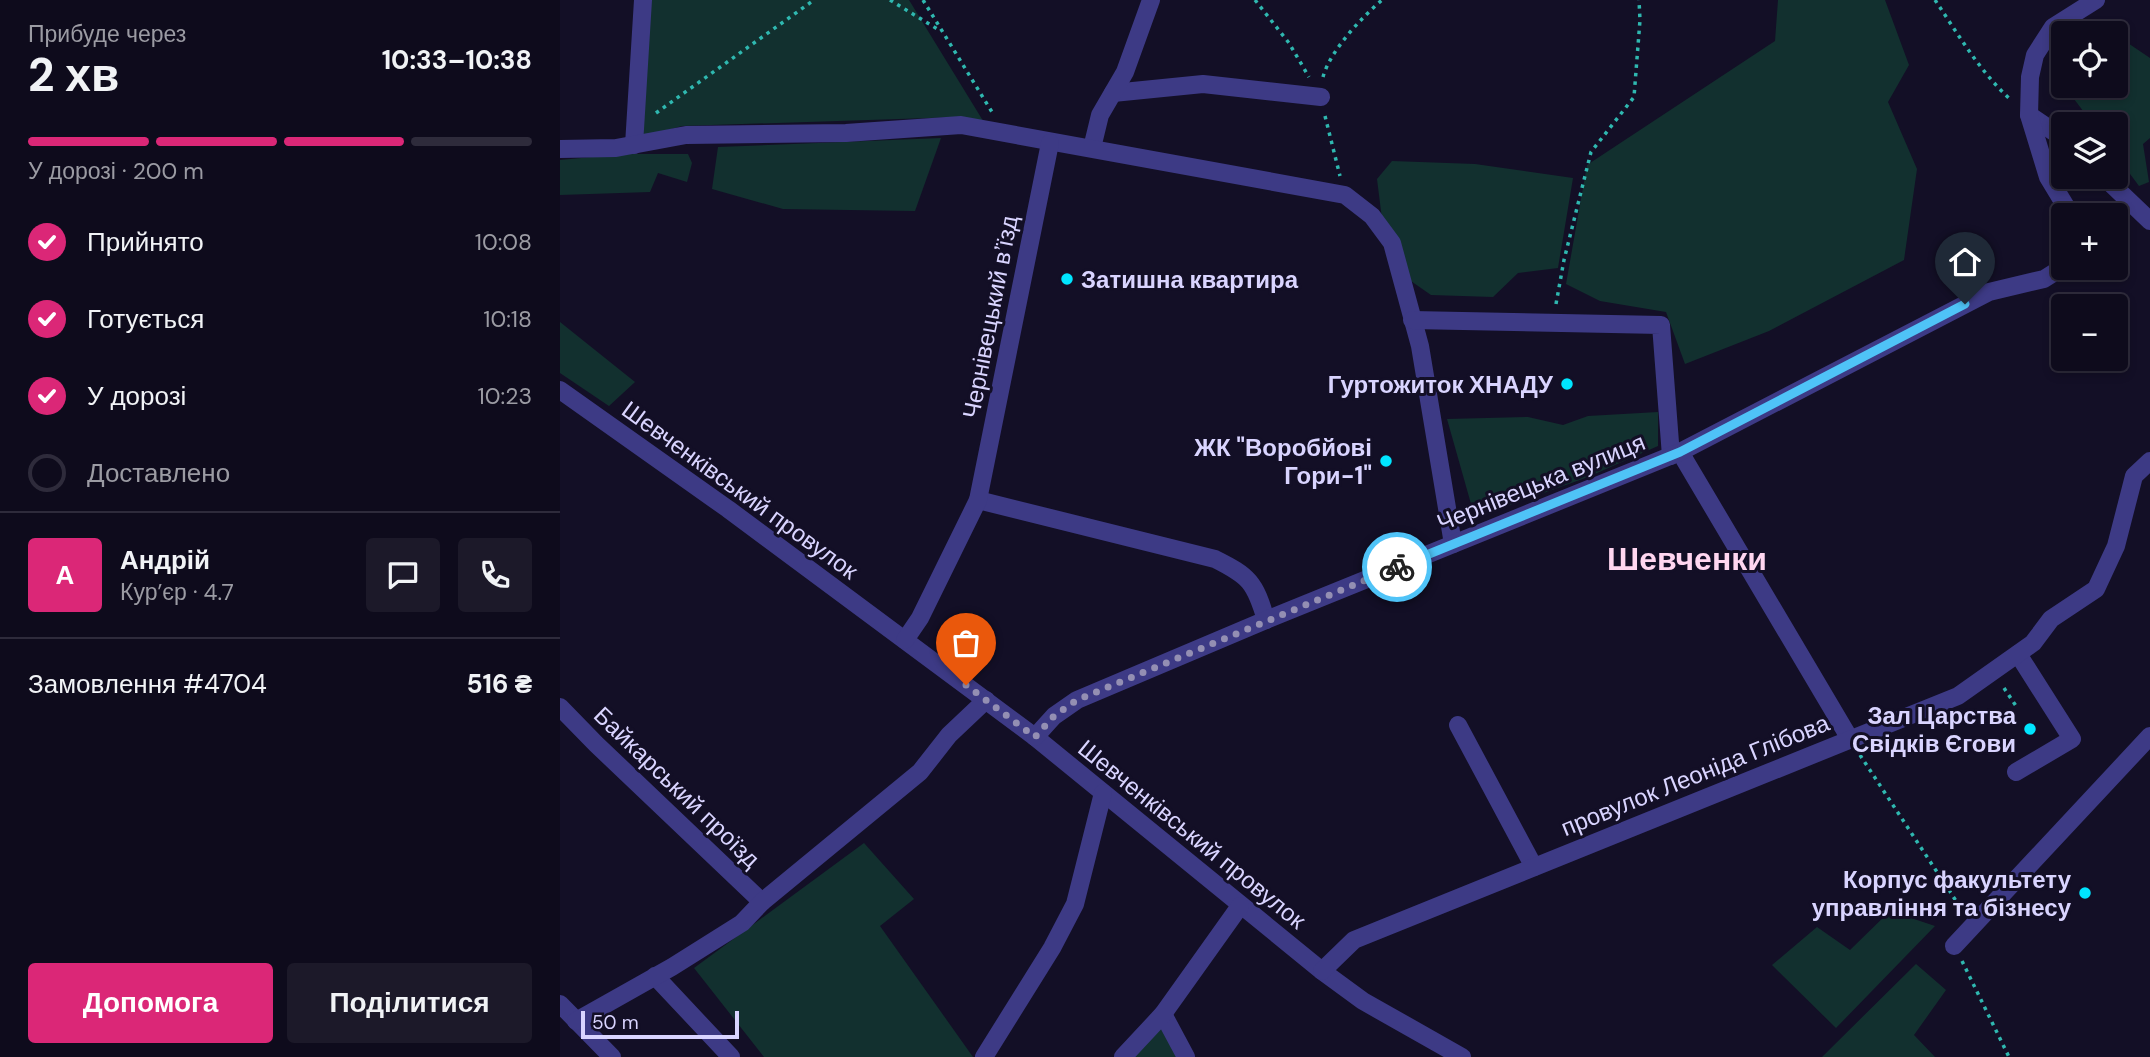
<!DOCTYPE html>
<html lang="uk">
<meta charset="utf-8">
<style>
:root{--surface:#0e0b1c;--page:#1c1929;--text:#f1f3f6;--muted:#9b9ba3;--line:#2e2b3b;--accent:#db2777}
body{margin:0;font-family:"DM Sans",sans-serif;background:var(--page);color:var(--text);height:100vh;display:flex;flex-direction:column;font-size:26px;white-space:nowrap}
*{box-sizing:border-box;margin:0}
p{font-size:23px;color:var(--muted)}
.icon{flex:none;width:38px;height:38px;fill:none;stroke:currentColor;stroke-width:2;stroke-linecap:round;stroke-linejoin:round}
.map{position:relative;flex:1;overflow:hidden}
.sheet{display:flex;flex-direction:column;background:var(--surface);width:560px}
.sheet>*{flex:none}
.tools{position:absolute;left:1491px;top:21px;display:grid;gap:14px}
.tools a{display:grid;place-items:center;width:77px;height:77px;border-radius:7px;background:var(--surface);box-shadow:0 4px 10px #0003,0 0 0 2px var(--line);font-size:35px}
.scale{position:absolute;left:21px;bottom:18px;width:158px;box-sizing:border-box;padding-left:7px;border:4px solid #d9d4ff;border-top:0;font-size:19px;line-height:24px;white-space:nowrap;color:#d9d4ff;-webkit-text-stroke:5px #130f26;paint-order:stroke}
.pin{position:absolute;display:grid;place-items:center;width:60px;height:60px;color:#fff;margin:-72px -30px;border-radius:50% 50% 50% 0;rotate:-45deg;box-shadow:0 0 7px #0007}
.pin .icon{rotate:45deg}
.courier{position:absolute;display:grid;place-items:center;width:70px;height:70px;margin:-35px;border:5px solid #4fc3f7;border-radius:50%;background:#fff;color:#222;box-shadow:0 2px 9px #0007}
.headline em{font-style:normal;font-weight:700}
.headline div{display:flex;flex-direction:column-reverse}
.headline{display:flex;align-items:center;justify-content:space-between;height:119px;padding:0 28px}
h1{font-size:46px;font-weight:700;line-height:52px}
.bar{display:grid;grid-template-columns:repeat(4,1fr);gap:10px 7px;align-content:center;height:84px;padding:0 28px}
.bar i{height:9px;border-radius:5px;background:var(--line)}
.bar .selected{background:var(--accent)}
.bar p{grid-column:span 4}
.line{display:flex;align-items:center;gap:18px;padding:0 28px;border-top:2px solid var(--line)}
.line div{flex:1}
.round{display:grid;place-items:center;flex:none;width:74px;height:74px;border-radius:7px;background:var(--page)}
ol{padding:0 28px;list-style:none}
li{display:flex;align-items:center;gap:21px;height:77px}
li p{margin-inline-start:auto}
li .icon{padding:7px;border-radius:50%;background:var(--accent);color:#fff;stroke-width:4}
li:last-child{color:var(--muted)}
li i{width:38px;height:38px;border:4px solid var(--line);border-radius:50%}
.primary-button{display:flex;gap:14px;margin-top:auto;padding:14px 28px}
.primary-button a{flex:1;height:80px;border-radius:7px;background:var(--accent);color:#fff;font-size:28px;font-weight:700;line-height:80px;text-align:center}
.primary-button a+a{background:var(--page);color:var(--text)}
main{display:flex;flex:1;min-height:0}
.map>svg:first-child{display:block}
.green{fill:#12302f}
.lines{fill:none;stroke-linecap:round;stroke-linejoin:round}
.path{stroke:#2fb8b0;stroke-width:3.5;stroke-dasharray:3.5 5;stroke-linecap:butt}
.minor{stroke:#3d3a85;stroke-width:18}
.done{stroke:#948fb3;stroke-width:7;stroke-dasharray:0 12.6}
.route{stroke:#4fc3f7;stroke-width:9}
.poi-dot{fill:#00e5ff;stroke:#130f26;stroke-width:2.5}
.labels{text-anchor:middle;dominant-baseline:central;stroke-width:6;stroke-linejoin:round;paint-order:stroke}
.poi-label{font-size:24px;font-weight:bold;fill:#d9d4ff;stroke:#130f26;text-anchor:end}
.street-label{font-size:24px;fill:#d9d4ff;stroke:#130f26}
.district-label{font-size:32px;font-weight:bold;fill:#ffd6f0;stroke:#130f26}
</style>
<main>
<section class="sheet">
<div class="headline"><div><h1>2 хв</h1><p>Прибуде через</p></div><em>10:33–10:38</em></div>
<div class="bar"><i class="selected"></i><i class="selected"></i><i class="selected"></i><i></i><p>У дорозі · 200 m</p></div>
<ol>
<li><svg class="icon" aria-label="check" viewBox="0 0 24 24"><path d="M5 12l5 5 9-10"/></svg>Прийнято<p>10:08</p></li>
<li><svg class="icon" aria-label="check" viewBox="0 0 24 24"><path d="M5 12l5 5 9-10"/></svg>Готується<p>10:18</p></li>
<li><svg class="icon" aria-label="check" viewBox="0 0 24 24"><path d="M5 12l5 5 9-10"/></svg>У дорозі<p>10:23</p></li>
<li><i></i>Доставлено</li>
</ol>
<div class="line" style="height:126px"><b class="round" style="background:var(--accent);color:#fff">А</b><div><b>Андрій</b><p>Кур’єр · 4.7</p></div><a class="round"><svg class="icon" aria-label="chat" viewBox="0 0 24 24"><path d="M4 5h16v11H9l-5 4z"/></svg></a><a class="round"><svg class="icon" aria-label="phone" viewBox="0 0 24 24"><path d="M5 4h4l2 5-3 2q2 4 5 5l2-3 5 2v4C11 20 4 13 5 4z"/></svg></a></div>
<div class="line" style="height:91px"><div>Замовлення #4704</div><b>516 ₴</b></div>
<div class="primary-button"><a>Допомога</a><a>Поділитися</a></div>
</section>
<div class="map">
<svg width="1590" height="1057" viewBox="0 0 1590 1057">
<rect width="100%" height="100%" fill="#130f26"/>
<g class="green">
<path d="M 90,0 L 349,0 L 425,124 L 400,117 L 122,126 L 83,137 Z"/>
<path d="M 1218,0 L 1325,0 L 1349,65 L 1328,102 L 1357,169 L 1344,260 L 1209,331 L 1125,364 L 1106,312 L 1040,301 L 1006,284 L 1027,165 L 1215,41 Z"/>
<path d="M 1556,35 L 1590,58 L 1590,138 L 1583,144 L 1589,182 L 1579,186 L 1556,155 L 1556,124 L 1533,124 L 1511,95 L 1508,86 L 1556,86 Z"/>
<path d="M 381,138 L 355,211 L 223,209 L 152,189 L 158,147 Z"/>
<path d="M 63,154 L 128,154 L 132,163 L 127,182 L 98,173 L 90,192 L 0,195 L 0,160 Z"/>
<path d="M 832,161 L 915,164 L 1013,178 L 998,268 L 958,273 L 933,297 L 871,295 L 848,279 L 822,219 L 817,179 Z"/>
<path d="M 0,322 L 75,382 L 49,406 L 0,373 Z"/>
<path d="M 1098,412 L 1098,446 L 1028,477 L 915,518 L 887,419 L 968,417 L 1003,425 L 1028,416 Z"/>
<path d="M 304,843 L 354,899 L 320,926 L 413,1057 L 204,1057 L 134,968 Z"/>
<path d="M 1330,911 L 1375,926 L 1276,1028 L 1212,965 L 1257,927 L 1290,950 Z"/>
<path d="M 1356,964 L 1386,990 L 1354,1035 L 1375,1057 L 1262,1057 Z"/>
<path d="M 600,1025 L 618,1057 L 571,1057 Z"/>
</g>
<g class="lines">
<g class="path">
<path d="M 330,0 L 379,30"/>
<path d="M 363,0 L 432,112"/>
<path d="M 695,0 L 729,43 L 749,77"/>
<path d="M 1375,0 C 1398,34 1420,72 1451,100"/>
<path d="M 763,77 C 770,51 801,18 822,0"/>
<path d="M 96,113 L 254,0"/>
<path d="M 765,116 L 780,176"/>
<path d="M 996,304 L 1004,260 L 1031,152 L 1074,97 L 1080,20 L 1079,0"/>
<path d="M 1444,688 L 1456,706"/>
<path d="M 1300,755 L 1402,910"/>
<path d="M 1402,961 L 1449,1057"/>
</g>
<g class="minor">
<path d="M 553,93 L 643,84 L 761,97"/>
<path d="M 1469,115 L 1503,138"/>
<path d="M 74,145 L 83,0"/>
<path d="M 532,148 L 540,115 L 565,72 L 591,0"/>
<path d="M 0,149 L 56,148 L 126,135 L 286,133 L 401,125 L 785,195 L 812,216 L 832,243 L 860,346 L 893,544"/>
<path d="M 1544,177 L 1590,221"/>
<path d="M 1511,215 L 1488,177 L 1469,115 L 1470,77 L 1475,55 L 1493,27 L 1536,0"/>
<path d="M 852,320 L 1101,325 L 1111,456"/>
<path d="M 0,390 L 168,509 L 475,737 L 762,971 L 803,1001 L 902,1057"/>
<path d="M 1120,452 L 1290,739"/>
<path d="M 418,500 L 655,559 C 689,576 695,582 706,620"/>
<path d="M 345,640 L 360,618 L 418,500 L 490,143"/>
<path d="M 0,707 L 36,744 L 202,902"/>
<path d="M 898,725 L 974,867"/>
<path d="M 475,737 L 494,716 L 517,700 L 706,620 L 1120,452 L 1429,292 L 1484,279 L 1503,267"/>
<path d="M 1456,772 L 1512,739 L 1458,654"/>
<path d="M 1394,946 L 1590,736"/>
<path d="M 762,971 L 794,940 L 1398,696 L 1473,643 L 1491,619 L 1536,589 L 1556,546 L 1574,476 L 1590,461"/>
<path d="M 95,976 L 171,1057"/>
<path d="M 0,1004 L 52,1057"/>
<path d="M 603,1014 L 626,1057"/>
<path d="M 16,1021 L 112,967 L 182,923 L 202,902 L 360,772 L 389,735 L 426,700"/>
<path d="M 424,1057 L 492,948 L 515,904 L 543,793"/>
<path d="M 563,1057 L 603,1014 L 680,906"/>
</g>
</g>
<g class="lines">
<path class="done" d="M 406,685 L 475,737 L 494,716 L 517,700 L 837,567"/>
<path class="route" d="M 837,567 L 1120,452 L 1405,304"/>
</g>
<g class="poi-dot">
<circle cx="507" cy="279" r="7"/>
<circle cx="1007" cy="384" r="7"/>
<circle cx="826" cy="461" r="7"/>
<circle cx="1470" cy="729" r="7"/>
<circle cx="1525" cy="893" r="7"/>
</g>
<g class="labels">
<g class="poi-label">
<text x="521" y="279" text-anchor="start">Затишна квартира</text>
<text x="993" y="384">Гуртожиток ХНАДУ</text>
<text x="812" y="447">ЖК "Воробйові<tspan x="812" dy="28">Гори-1"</tspan></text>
<text x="1456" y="715">Зал Царства<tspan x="1456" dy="28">Свідків Єгови</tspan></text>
<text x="1511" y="879">Корпус факультету<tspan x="1511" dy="28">управління та бізнесу</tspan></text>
</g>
<g class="street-label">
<text transform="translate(430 317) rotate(-79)">Чернівецький вʼїзд</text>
<text transform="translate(981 482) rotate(-22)">Чернівецька вулиця</text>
<text transform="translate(180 490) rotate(36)">Шевченківський провулок</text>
<text transform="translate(1135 775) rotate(-22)">провулок Леоніда Глібова</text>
<text transform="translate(117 787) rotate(44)">Байкарський проїзд</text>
<text transform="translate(632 834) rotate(39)">Шевченківський провулок</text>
</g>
<g class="district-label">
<text x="1127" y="559">Шевченки</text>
</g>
</g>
</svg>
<div class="tools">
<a><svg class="icon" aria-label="locate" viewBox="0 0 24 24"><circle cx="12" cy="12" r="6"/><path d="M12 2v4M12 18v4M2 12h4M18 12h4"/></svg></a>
<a><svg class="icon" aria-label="layers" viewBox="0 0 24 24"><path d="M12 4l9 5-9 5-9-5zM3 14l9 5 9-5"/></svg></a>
<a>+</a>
<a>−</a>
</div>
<div class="scale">50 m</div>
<div class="pin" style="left:406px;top:685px;background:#ea580c"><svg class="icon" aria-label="bag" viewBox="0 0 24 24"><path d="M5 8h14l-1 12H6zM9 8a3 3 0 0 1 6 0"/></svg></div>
<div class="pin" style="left:1405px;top:304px;background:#1f2937"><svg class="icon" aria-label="home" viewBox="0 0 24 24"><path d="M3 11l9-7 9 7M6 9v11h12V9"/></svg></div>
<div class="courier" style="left:837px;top:567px"><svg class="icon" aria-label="bike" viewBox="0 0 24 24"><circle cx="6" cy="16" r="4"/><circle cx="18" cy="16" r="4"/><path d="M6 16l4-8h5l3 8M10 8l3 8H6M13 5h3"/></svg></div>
</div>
</main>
